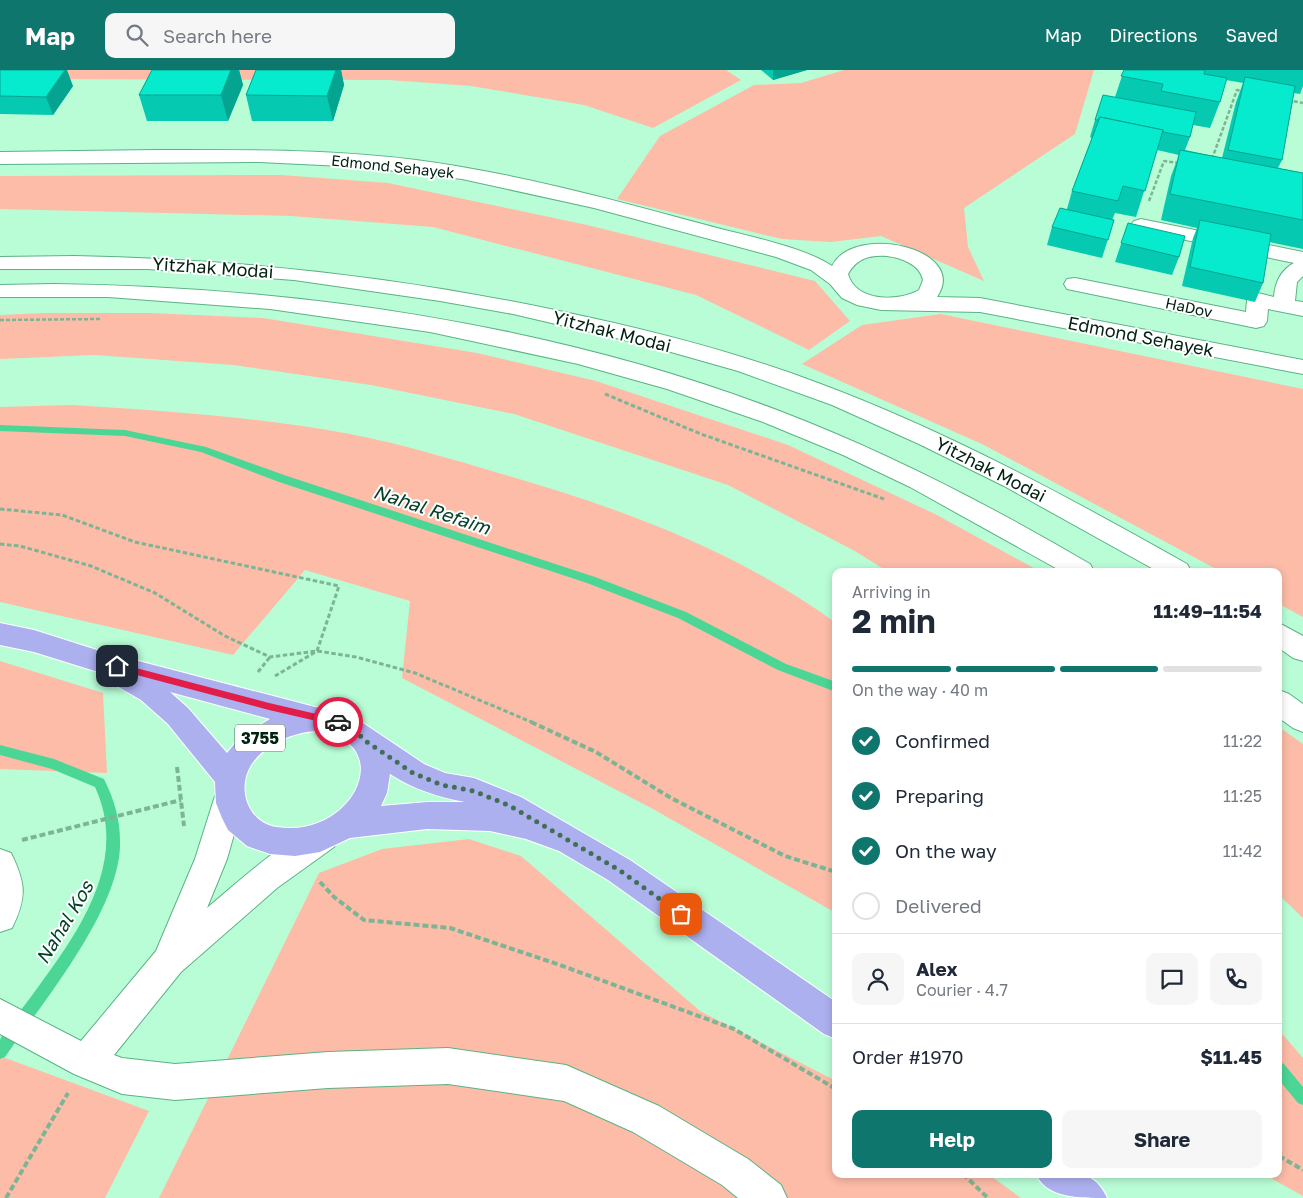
<!DOCTYPE html>
<meta charset="utf-8">
<style>
:root{--surface:#fff;--page:#f6f6f7;--text:#1f2937;--muted:#747a83;--line:#e0e1e3;--accent:#0f766e}
body{margin:0;font-family:"Golos Text",sans-serif;background:var(--page);color:var(--text);height:100vh;display:flex;flex-direction:column;font-size:19px;white-space:nowrap}
*{box-sizing:border-box;margin:0}
p{font-size:16px;color:var(--muted)}
.icon{flex:none;width:28px;height:28px;fill:none;stroke:currentColor;stroke-width:2;stroke-linecap:round;stroke-linejoin:round}
.map{position:relative;flex:1;overflow:hidden}
.drawer{position:absolute;left:832px;top:498px;width:450px;height:610px;display:flex;flex-direction:column;background:var(--surface);border-radius:10px;box-shadow:0 2px 8px #0003}
.drawer>*{flex:none}
.pin{position:absolute;display:grid;place-items:center;width:42px;height:42px;color:#fff;margin:-21px;border-radius:10px;box-shadow:0 2px 8px #0006}
.courier{position:absolute;display:grid;place-items:center;width:50px;height:50px;margin:-25px;border:4px solid #e11d48;border-radius:50%;background:#fff;color:#222;box-shadow:0 1px 6px #0007}
.summary em{font-style:normal;font-weight:700}
.summary div{display:flex;flex-direction:column-reverse}
.summary{display:flex;align-items:center;justify-content:space-between;height:85px;padding:0 20px}
h1{font-size:32px;font-weight:700;line-height:38px}
.bar{display:grid;grid-template-columns:repeat(4,1fr);gap:8px 5px;align-content:center;height:60px;padding:0 20px}
.bar i{height:6px;border-radius:4px;background:var(--line)}
.bar .selected{background:var(--accent)}
.bar p{grid-column:span 4}
.line{display:flex;align-items:center;gap:12px;padding:0 20px;border-top:1px solid var(--line)}
.line div{flex:1}
.round{display:grid;place-items:center;flex:none;width:52px;height:52px;border-radius:10px;background:var(--page)}
ol{padding:0 20px;list-style:none}
li{display:flex;align-items:center;gap:15px;height:55px}
li p{margin-inline-start:auto}
li .icon{padding:5px;border-radius:50%;background:var(--accent);color:#fff;stroke-width:4}
li:last-child{color:var(--muted)}
li i{width:28px;height:28px;border:2px solid var(--line);border-radius:50%}
.primary-button{display:flex;gap:10px;margin-top:auto;padding:10px 20px}
.primary-button a{flex:1;height:58px;border-radius:10px;background:var(--accent);color:#fff;font-size:20px;font-weight:700;line-height:58px;text-align:center}
.primary-button a+a{background:var(--page);color:var(--text)}
header{display:flex;align-items:center;gap:30px;box-sizing:border-box;height:70px;padding:0 25px;background:var(--accent);color:#fff}
header strong{font-size:24px}
nav{display:flex;gap:28px;margin-inline-start:auto;font-size:18px}
.search{width:350px;height:45px;background:var(--page);display:flex;align-items:center;gap:12px;box-sizing:border-box;padding:0 18px;border-radius:10px;color:var(--muted);font-size:19px}
.map>svg:first-child{display:block}
.green{fill:#fcbca7}
.lines{fill:none;stroke-linecap:round;stroke-linejoin:round}
.stream{fill:#4bd695;fill-rule:evenodd}
.minor-casing{stroke:#5bb285;stroke-width:2}
.major-casing{stroke:#fff;stroke-width:2}
.path-far2{stroke:#7cb495;stroke-width:2.5;stroke-dasharray:4 2;stroke-linecap:butt}
.path-far1{stroke:#7cb495;stroke-width:3;stroke-dasharray:4.5 2.5;stroke-linecap:butt}
.path{stroke:#7cb495;stroke-width:4;stroke-dasharray:6 3;stroke-linecap:butt}
.minor{fill:#fff;fill-rule:evenodd}
.major{fill:#adb0ef;fill-rule:evenodd}
.wall{fill:#05c9b0;fill-rule:evenodd}
.shaded-wall{fill:#04a490}
.building{fill:#06eacd;stroke:#04a490}
.route{fill:#e11d48}
.done{stroke:#416f56;stroke-width:5;stroke-dasharray:0 9}
.labels{text-anchor:middle;dominant-baseline:central;stroke-width:4;stroke-linejoin:round;paint-order:stroke}
.far-street-label{font-size:15px;fill:#021;stroke:#fff}
.shield{fill:#fff;stroke:#4c6458;stroke-width:1}
.shield-label{font-size:16px;font-weight:bold;fill:#021}
.street-label{font-size:18px;fill:#021;stroke:#fff}
.water-label{font-size:19px;font-style:italic;fill:#054128;stroke:#fff}
</style>
<header>
<strong>Map</strong>
<div class="search"><svg class="icon" aria-label="search" viewBox="0 0 24 24"><circle cx="10" cy="10" r="6"/><path d="M15 15l6 6"/></svg>Search here</div>
<nav><a>Map</a><a>Directions</a><a>Saved</a></nav>
</header>
<div class="map">
<svg width="1303" height="1128" viewBox="0 0 1303 1128">
<rect width="100%" height="100%" fill="#b9fdd6"/>
<g class="green">
<path d="M 0,0 L 726,0 L 741,10 L 653,58 L 584,35 L 471,16 L 389,10 L 32,9 Z"/>
<path d="M 844,0 L 1094,0 L 1075,64 L 964,138 L 968,177 L 984,211 L 881,166 L 831,172 L 782,169 L 617,129 L 660,66 L 754,15 L 801,13 Z"/>
<path d="M 281,105 L 388,113 L 587,155 L 815,211 L 850,251 L 809,280 L 696,225 L 433,157 L 291,146 L 0,139 L 0,106 Z"/>
<path d="M 44,243 L 150,243 L 263,248 L 477,283 L 596,311 L 788,375 L 937,445 L 1039,501 L 887,501 L 853,480 L 728,415 L 514,344 L 371,315 L 233,295 L 95,285 L 0,289 L 0,245 Z"/>
<path d="M 941,244 L 1303,319 L 1303,547 L 1279,534 L 1279,501 L 1220,501 L 984,375 L 802,294 L 862,255 Z"/>
<path d="M 72,335 C 165,341 258,347 350,364 C 401,374 452,389 502,404 C 620,438 736,480 836,553 L 836,843 L 653,739 L 402,608 L 410,531 L 305,500 L 233,585 L 0,532 L 0,337 Z"/>
<path d="M 0,591 L 103,623 L 107,703 L 0,699 Z"/>
<path d="M 1279,657 L 1303,674 L 1303,848 L 1279,825 Z"/>
<path d="M 469,769 L 521,786 L 700,941 L 836,1011 L 836,1104 L 988,1104 L 1021,1128 L 159,1128 L 319,803 L 382,779 Z"/>
<path d="M 1279,960 L 1303,988 L 1303,1126 L 1263,1104 L 1279,1104 Z"/>
<path d="M 0,986 L 149,1041 L 105,1128 L 0,1128 Z"/>
</g>
<g class="lines">
<g class="stream">
<path d="M 0,355 L 125,360 L 206,377 L 287,406 L 595,507 L 686,542 L 786,594 L 836,612 L 836,622 L 778,600 L 678,548 L 587,513 L 279,412 L 201,382 L 125,366 L 0,361 Z"/>
<path d="M 0,675 L 54,689 L 104,709 C 114,729 120,749 120,771 C 122,838 42,933 5,987 L 0,989 C 0,984 0,975 0,970 C 3,961 27,933 33,924 C 77,864 130,793 95,717 L 52,699 L 0,685 Z"/>
<path d="M 1279,992 L 1284,994 L 1303,1017 L 1303,1035 L 1298,1033 L 1279,1010 Z"/>
</g>
<defs>
<g id="minor">
<path d="M 156,80 C 242,80 330,79 416,90 C 514,103 611,129 706,155 C 742,165 802,176 832,196 C 854,152 970,179 937,227 L 980,228 L 1303,290 L 1303,304 L 980,242 L 881,240 L 857,235 L 842,228 L 830,214 L 811,200 L 776,187 L 594,138 L 462,109 L 363,97 L 259,92 L 0,94 L 0,82 ZM 887,186 C 901,188 920,194 923,210 L 919,220 C 898,232 856,232 848,204 C 857,188 870,185 887,186 Z"/>
<path d="M 1141,149 L 1303,182 L 1303,206 L 1297,212 L 1295,231 L 1303,232 L 1303,246 L 1268,239 L 1267,251 L 1264,256 L 1256,258 L 1067,219 L 1064,214 L 1067,209 L 1075,208 L 1246,242 L 1247,230 L 1250,225 L 1258,223 L 1274,227 C 1275,212 1281,200 1294,193 L 1134,159 L 1131,155 L 1134,151 Z"/>
<path d="M 74,186 C 239,189 402,207 564,242 C 650,260 736,282 818,313 C 947,361 1068,427 1187,494 L 1191,501 L 1157,501 L 1004,416 L 919,374 L 832,335 L 738,301 L 646,275 L 513,244 L 440,231 L 294,210 L 148,199 L 0,199 L 0,187 Z"/>
<path d="M 54,214 C 296,217 555,254 782,342 C 889,383 991,436 1090,494 L 1094,501 L 1061,501 L 910,417 L 843,385 L 763,352 L 667,319 L 578,294 L 430,262 L 270,239 L 108,227 L 0,227 L 0,215 Z"/>
<path d="M 1279,553 L 1303,566 L 1303,591 L 1293,588 L 1279,578 Z"/>
<path d="M 1279,620 L 1289,624 L 1303,634 L 1303,662 L 1293,658 L 1279,648 Z"/>
<path d="M 229,716 L 240,720 L 244,729 L 227,789 L 207,838 C 237,813 287,767 323,753 L 334,757 L 339,767 L 334,777 L 277,818 L 181,902 L 114,985 L 122,988 L 175,994 L 328,982 L 448,978 L 566,995 L 659,1036 L 748,1089 L 781,1115 L 787,1128 L 738,1128 L 722,1115 L 633,1062 L 564,1031 L 448,1014 L 328,1018 L 175,1030 L 122,1024 L 74,1004 L 0,964 L 0,929 L 81,971 L 156,881 L 195,789 L 214,729 L 218,720 Z"/>
<path d="M 0,779 L 11,783 C 26,814 27,827 12,858 L 0,862 Z"/>
</g>
<g id="major">
<path d="M 0,553 L 34,560 L 100,581 L 315,637 L 331,639 L 354,647 L 424,694 L 445,703 L 474,708 L 521,727 L 630,790 L 836,932 L 836,969 L 824,964 L 608,810 L 559,781 L 526,769 L 490,761 L 427,759 L 350,768 L 320,782 L 295,786 L 270,784 L 247,776 L 228,760 L 222,748 L 216,733 L 215,712 L 168,654 L 141,630 L 115,615 L 111,606 L 34,582 L 0,575 ZM 170,622 L 270,649 L 241,666 L 227,683 L 188,638 ZM 317,661 C 400,672 353,769 277,757 C 248,753 236,719 251,695 C 265,674 293,662 317,661 ZM 390,704 C 413,719 438,727 465,732 L 427,732 L 381,736 L 387,723 Z"/>
<path d="M 1036,1104 C 1065,1104 1093,1095 1107,1128 C 1078,1128 1047,1128 1036,1104 Z"/>
</g>
</defs>
<use href="#minor" class="minor-casing"/>
<use href="#major" class="major-casing"/>
<g class="path-far2">
<path d="M 1288,30 L 1303,33"/>
<path d="M 1212,89 L 1237,20 L 1243,21"/>
<path d="M 1149,131 L 1164,91 L 1178,93"/>
<path d="M 0,250 L 102,249"/>
</g>
<g class="path-far1">
<path d="M 605,324 L 701,364 L 884,429"/>
<path d="M 0,439 L 62,445 L 135,472 L 339,516 L 317,581 L 275,606"/>
<path d="M 0,474 L 20,476 L 91,496 L 155,523 L 225,566 L 270,587 L 317,581 L 356,587 L 415,603 L 534,653"/>
<path d="M 258,602 L 270,587"/>
</g>
<g class="path">
<path d="M 531,652 L 596,682 L 671,728 L 785,786 L 836,802"/>
<path d="M 177,697 L 184,756"/>
<path d="M 22,770 L 181,730"/>
<path d="M 320,812 L 334,827 L 364,850 L 450,858 L 560,895 L 734,959 L 836,1019"/>
<path d="M 1279,1086 L 1303,1100"/>
<path d="M 963,1104 L 988,1128"/>
<path d="M 6,1128 L 68,1023"/>
</g>
<use href="#minor" class="minor"/>
<use href="#major" class="major"/>
</g>
<g class="wall">
<path d="M 0,0 L 73,16 L 53,45 L 0,44 Z"/>
<path d="M 152,0 L 239,0 L 243,15 L 228,51 L 147,51 L 139,25 Z"/>
<path d="M 256,0 L 341,0 L 344,15 L 333,51 L 252,51 L 246,25 Z"/>
<path d="M 761,0 L 807,0 L 773,10 Z"/>
<path d="M 1124,0 L 1303,0 L 1303,16 L 1300,24 L 1294,23 L 1282,90 L 1278,98 L 1303,103 L 1303,179 L 1269,172 L 1263,213 L 1255,232 L 1182,216 L 1193,168 L 1197,158 L 1161,150 L 1171,106 L 1179,85 L 1157,80 L 1136,147 L 1115,143 L 1112,150 L 1114,150 L 1102,188 L 1047,175 L 1052,157 L 1067,139 L 1072,121 L 1092,68 L 1090,67 L 1095,50 L 1115,27 ZM 1226,10 L 1243,13 L 1236,32 L 1222,88 L 1185,80 L 1190,67 L 1193,55 L 1210,58 L 1220,32 Z"/>
<path d="M 1128,153 L 1179,187 L 1172,205 L 1115,192 Z"/>
</g>
<g class="shaded-wall">
<path d="M 65,0 L 67,0 L 73,16 L 53,45 L 46,27 Z"/>
<path d="M 231,0 L 239,0 L 243,15 L 228,51 L 221,25 Z"/>
<path d="M 336,0 L 341,0 L 344,15 L 333,51 L 327,26 Z"/>
<path d="M 773,0 L 807,0 L 773,10 Z"/>
</g>
<g class="building">
<path d="M 0,0 L 65,0 L 46,27 L 0,26 Z"/>
<path d="M 152,0 L 231,0 L 221,25 L 139,25 Z"/>
<path d="M 256,0 L 336,0 L 327,26 L 246,25 Z"/>
<path d="M 1124,0 L 1205,0 L 1204,4 L 1227,8 L 1220,32 L 1161,21 L 1163,14 L 1121,6 Z"/>
<path d="M 1245,7 L 1295,16 L 1282,90 L 1228,80 Z"/>
<path d="M 1103,25 L 1196,42 L 1190,67 L 1163,62 L 1163,60 L 1100,47 L 1098,50 L 1095,50 Z"/>
<path d="M 1100,47 L 1163,60 L 1145,121 L 1123,116 L 1118,131 L 1072,121 Z"/>
<path d="M 1180,80 L 1303,103 L 1303,150 L 1170,124 Z"/>
<path d="M 1060,138 L 1114,150 L 1108,170 L 1052,157 Z"/>
<path d="M 1200,150 L 1271,164 L 1263,213 L 1190,197 Z"/>
<path d="M 1128,153 L 1185,166 L 1179,187 L 1121,173 Z"/>
</g>
<path class="route" d="M 117,593 L 269,633 L 338,649 L 342,652 L 338,656 L 269,640 L 114,599 L 113,596 Z"/>
<g class="lines">
<path class="done" d="M 338,652 L 354,660 L 367,672 L 413,703 L 442,715 L 474,721 L 510,736 L 619,800 L 681,844"/>
</g>
<g class="labels">
<g class="far-street-label">
<text transform="translate(393 96) rotate(6)">Edmond Sehayek</text>
<text transform="translate(1189 237) rotate(12)">HaDov</text>
</g>
<rect class="shield" x="235" y="654.5" width="50" height="27" rx="4"/>
<g class="shield-label">
<text x="260" y="668">3755</text>
</g>
<g class="street-label">
<text transform="translate(213 197) rotate(4)">Yitzhak Modai</text>
<text transform="translate(612 261) rotate(14)">Yitzhak Modai</text>
<text transform="translate(1141 266) rotate(11)">Edmond Sehayek</text>
<text transform="translate(991 399) rotate(27)">Yitzhak Modai</text>
</g>
<g class="water-label">
<text transform="translate(432 439) rotate(18)">Nahal Refaim</text>
<text transform="translate(64 852) rotate(-59)">Nahal Kos</text>
</g>
</g>
</svg>
<div class="pin" style="left:681px;top:844px;background:#ea580c"><svg class="icon" aria-label="bag" viewBox="0 0 24 24"><path d="M5 8h14l-1 12H6zM9 8a3 3 0 0 1 6 0"/></svg></div>
<div class="pin" style="left:117px;top:596px;background:#1f2937"><svg class="icon" aria-label="home" viewBox="0 0 24 24"><path d="M3 11l9-7 9 7M6 9v11h12V9"/></svg></div>
<div class="courier" style="left:338px;top:652px"><svg class="icon" aria-label="car" viewBox="0 0 24 24"><path d="M5 17H2v-5l4-1 3-4h7l3 4 3 1v5h-3M9 17h6M6 11h13"/><circle cx="7" cy="17" r="2"/><circle cx="17" cy="17" r="2"/></svg></div>
<section class="drawer">
<div class="summary"><div><h1>2 min</h1><p>Arriving in</p></div><em>11:49–11:54</em></div>
<div class="bar"><i class="selected"></i><i class="selected"></i><i class="selected"></i><i></i><p>On the way · 40 m</p></div>
<ol>
<li><svg class="icon" aria-label="check" viewBox="0 0 24 24"><path d="M5 12l5 5 9-10"/></svg>Confirmed<p>11:22</p></li>
<li><svg class="icon" aria-label="check" viewBox="0 0 24 24"><path d="M5 12l5 5 9-10"/></svg>Preparing<p>11:25</p></li>
<li><svg class="icon" aria-label="check" viewBox="0 0 24 24"><path d="M5 12l5 5 9-10"/></svg>On the way<p>11:42</p></li>
<li><i></i>Delivered</li>
</ol>
<div class="line" style="height:90px"><a class="round"><svg class="icon" aria-label="person" viewBox="0 0 24 24"><circle cx="12" cy="8" r="4"/><path d="M4 21q1-7 8-7t8 7"/></svg></a><div><b>Alex</b><p>Courier · 4.7</p></div><a class="round"><svg class="icon" aria-label="chat" viewBox="0 0 24 24"><path d="M4 5h16v11H9l-5 4z"/></svg></a><a class="round"><svg class="icon" aria-label="phone" viewBox="0 0 24 24"><path d="M5 4h4l2 5-3 2q2 4 5 5l2-3 5 2v4C11 20 4 13 5 4z"/></svg></a></div>
<div class="line" style="height:65px"><div>Order #1970</div><b>$11.45</b></div>
<div class="primary-button"><a>Help</a><a>Share</a></div>
</section>
</div>
